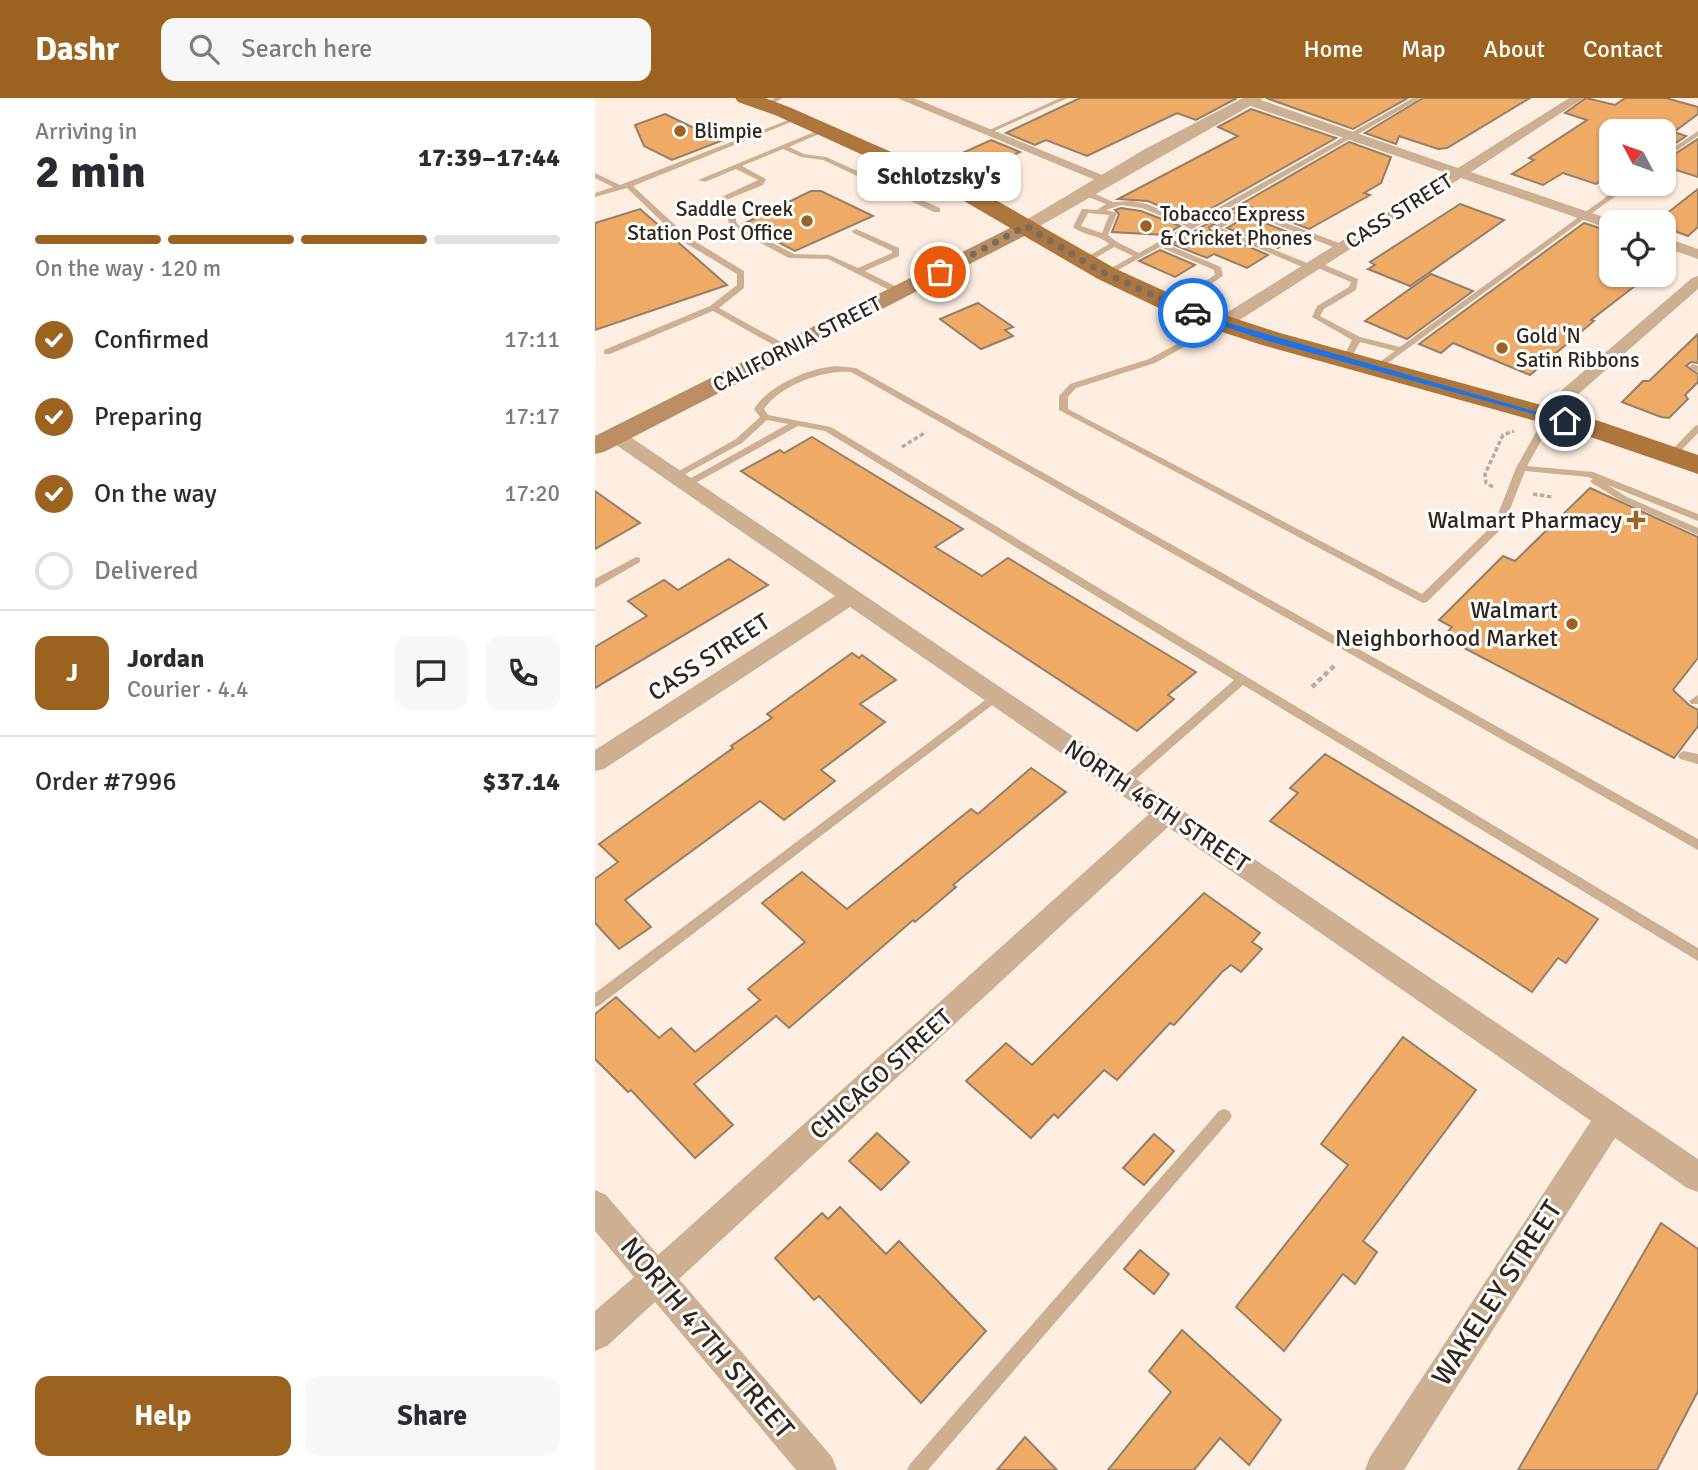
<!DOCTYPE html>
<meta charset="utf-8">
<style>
:root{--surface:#fff;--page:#f7f7f7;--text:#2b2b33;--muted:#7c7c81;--line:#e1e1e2;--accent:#9c6320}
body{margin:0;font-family:Signika,sans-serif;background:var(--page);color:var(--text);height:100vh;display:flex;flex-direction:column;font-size:26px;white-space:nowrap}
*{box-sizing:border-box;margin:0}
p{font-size:23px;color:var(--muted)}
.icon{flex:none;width:38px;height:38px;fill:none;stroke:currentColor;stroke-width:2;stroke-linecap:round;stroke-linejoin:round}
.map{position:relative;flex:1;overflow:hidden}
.drawer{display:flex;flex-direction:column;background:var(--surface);width:595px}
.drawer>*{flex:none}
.needle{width:46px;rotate:311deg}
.controls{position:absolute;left:1004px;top:21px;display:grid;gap:14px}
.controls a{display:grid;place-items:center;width:77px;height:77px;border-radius:14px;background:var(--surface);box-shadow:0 2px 5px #0004;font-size:35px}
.pin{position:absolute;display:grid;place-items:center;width:60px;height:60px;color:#fff;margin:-30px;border:4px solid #fff;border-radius:50%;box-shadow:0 2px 7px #0007}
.courier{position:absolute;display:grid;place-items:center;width:70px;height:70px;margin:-35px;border:5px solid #1a73e8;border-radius:50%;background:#fff;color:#222;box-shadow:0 2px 9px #0007}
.bubble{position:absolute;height:49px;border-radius:14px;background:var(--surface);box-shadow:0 2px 5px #0004;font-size:23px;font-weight:800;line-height:49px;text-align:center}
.headline em{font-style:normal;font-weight:800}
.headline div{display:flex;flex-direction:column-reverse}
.headline{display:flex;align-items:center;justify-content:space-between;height:119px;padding:0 35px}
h1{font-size:46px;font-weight:800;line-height:52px}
.bar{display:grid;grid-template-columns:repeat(4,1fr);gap:10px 7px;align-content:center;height:84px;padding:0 35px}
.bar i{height:9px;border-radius:5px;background:var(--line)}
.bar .active{background:var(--accent)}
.bar p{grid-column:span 4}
.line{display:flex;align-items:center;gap:18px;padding:0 35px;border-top:2px solid var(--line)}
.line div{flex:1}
.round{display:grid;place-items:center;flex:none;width:74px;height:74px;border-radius:14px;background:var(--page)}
ol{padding:0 35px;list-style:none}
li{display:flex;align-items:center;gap:21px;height:77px}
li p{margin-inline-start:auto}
li .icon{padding:7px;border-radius:50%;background:var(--accent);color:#fff;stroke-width:4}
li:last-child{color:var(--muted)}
li i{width:38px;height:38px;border:4px solid var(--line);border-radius:50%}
.cta{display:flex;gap:14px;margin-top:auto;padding:14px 35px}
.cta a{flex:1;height:80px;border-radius:14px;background:var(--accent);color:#fff;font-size:28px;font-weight:800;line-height:80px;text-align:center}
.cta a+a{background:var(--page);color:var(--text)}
header{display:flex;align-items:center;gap:42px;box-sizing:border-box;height:98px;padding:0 35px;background:var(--accent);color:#fff}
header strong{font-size:33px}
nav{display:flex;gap:38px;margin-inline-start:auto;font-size:24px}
.search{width:490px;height:63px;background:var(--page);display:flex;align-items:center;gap:18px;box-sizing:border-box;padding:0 24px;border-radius:14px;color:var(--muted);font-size:26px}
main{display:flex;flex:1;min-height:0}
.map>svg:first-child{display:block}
.building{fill:#efab66;stroke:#947f6b;stroke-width:2}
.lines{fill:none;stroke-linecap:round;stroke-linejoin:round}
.path-far1{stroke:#b8aba0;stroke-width:3.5;stroke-dasharray:4.5 2.5;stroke-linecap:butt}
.path{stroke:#b8aba0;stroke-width:4.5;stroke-dasharray:5 3.5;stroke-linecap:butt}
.service{fill:#cdaf92;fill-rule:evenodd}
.minor{fill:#cdaf92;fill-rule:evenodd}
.tertiary{fill:#cdaf92;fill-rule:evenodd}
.secondary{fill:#ba8e62;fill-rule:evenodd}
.primary{fill:#ac763d;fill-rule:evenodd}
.route{fill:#1a73e8}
.done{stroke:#776c62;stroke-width:7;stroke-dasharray:0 12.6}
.poi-dot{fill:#9c6320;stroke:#fefefe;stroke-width:2.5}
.labels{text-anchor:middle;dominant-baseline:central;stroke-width:6;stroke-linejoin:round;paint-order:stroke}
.far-poi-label{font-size:21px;fill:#2f261e;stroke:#fefefe;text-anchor:start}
.far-street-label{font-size:21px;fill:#2f261e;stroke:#fefefe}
.poi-label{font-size:24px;fill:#2f261e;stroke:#fefefe;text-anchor:end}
.street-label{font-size:24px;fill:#2f261e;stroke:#fefefe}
.near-street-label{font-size:28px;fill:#2f261e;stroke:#fefefe}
</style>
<header>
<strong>Dashr</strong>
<div class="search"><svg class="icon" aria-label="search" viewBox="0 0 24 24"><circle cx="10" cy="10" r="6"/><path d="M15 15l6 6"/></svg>Search here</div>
<nav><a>Home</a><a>Map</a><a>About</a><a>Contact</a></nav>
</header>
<main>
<section class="drawer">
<div class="headline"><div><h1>2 min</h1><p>Arriving in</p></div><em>17:39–17:44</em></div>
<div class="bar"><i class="active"></i><i class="active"></i><i class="active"></i><i></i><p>On the way · 120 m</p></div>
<ol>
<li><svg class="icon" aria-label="check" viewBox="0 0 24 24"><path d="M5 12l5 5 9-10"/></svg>Confirmed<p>17:11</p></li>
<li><svg class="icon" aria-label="check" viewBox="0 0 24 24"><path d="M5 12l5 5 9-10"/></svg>Preparing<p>17:17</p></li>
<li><svg class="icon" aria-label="check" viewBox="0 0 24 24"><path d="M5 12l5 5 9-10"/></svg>On the way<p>17:20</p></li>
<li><i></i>Delivered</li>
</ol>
<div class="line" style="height:126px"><b class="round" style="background:var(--accent);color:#fff">J</b><div><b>Jordan</b><p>Courier · 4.4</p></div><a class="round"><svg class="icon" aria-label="chat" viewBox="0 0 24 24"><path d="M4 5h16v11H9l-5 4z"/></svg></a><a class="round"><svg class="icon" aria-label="phone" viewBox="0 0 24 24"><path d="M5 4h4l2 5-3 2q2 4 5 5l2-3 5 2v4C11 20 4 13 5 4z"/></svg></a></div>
<div class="line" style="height:91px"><div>Order #7996</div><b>$37.14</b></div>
<div class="cta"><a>Help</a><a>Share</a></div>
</section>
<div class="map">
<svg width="1103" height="1372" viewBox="0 0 1103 1372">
<rect width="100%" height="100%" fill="#fdeee1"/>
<g class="building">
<path d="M 485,0 L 642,0 L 601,22 L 582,15 L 492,58 L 451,42 L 440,47 L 411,35 Z"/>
<path d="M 671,0 L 813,0 L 758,31 Z"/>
<path d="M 828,0 L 935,0 L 852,50 L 843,51 L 804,38 L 801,46 L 770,35 Z"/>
<path d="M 991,0 L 1020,7 L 1030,0 L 1071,0 L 1103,9 L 1103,16 L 1079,34 L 1091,38 L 1069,53 L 1069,33 L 1025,33 L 1017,31 L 1017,75 L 1001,86 L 968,75 L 948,87 L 917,76 L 939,62 L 934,60 L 992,22 L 970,15 Z"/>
<path d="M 656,11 L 741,40 L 596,122 L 553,103 L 523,101 L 643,38 L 623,29 Z"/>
<path d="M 70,16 L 126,43 L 77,62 L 49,48 L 40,27 Z"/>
<path d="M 1103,41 L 1103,79 L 1069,68 L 1069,63 Z"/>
<path d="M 396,42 L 425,54 L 383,74 L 352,62 Z"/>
<path d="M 754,44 L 796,59 L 786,85 L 769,95 L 775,97 L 714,131 L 653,108 L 614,129 L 615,132 L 673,157 L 652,170 L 619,156 L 612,160 L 577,146 Z"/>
<path d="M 1103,91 L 1103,129 L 1093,138 L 1069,129 L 1069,124 L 1061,124 Z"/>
<path d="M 216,93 L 226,93 L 278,118 L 200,153 L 148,126 Z"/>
<path d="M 865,106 L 909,122 L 815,188 L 773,171 L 780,167 L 775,164 Z"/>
<path d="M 526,110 L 546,113 L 585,128 L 570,137 L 517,134 L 524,116 L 520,112 Z"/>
<path d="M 45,111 L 132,187 L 0,232 L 0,125 Z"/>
<path d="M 652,118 L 703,138 L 683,150 L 632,130 Z"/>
<path d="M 989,125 L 1017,134 L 1017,177 L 1054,177 L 996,222 L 999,223 L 935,277 L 858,245 L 846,255 L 824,246 Z"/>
<path d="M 565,152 L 600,167 L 580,179 L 544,163 Z"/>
<path d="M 836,176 L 878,193 L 812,241 L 770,223 Z"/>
<path d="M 383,205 L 418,229 L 410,232 L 418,238 L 386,251 L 345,221 Z"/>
<path d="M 1103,236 L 1103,265 L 1096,264 L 1091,268 L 1103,276 L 1103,284 L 1090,297 L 1093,301 L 1074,320 L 1066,319 L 1027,304 L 1048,283 L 1054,283 Z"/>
<path d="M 217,339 L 368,431 L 340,449 L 387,478 L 413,460 L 601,574 L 573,597 L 579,601 L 542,633 L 146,373 L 185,352 L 189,355 Z"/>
<path d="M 995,390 L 1103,439 L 1103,560 L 1078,592 L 1094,607 L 1103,612 L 1103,628 L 1079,660 L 848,539 L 857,529 L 844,522 L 908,458 L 920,463 Z"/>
<path d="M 0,393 L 45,425 L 0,451 Z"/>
<path d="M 134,461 L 173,487 L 0,590 L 0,549 L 52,518 L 33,503 L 69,482 L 83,492 Z"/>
<path d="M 257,555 L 264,560 L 267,557 L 301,582 L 265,606 L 290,624 L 226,672 L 240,683 L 189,722 L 165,703 L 30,802 L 56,829 L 24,851 L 0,825 L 0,781 L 23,764 L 4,746 L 138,650 L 136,648 L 177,620 L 172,616 Z"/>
<path d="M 730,656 L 1003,821 L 971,865 L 963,860 L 937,894 L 675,723 L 703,695 L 695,690 Z"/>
<path d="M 436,670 L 471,694 L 358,787 L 361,789 L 320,824 L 318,822 L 194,930 L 181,918 L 99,986 L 138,1027 L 100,1060 L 36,992 L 33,994 L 0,961 L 0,916 L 21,899 L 64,940 L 76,930 L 100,954 L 165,902 L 153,891 L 210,844 L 167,805 L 207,774 L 252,811 L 376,711 L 383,716 Z"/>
<path d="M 609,795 L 665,835 L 657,844 L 667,851 L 646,874 L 636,867 L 627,874 L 579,927 L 575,925 L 522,982 L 509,972 L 463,1020 L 459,1016 L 436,1040 L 371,983 L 411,945 L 437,967 Z"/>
<path d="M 808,939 L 881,992 L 768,1143 L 782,1154 L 760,1186 L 748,1176 L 689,1253 L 641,1209 L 753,1067 L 726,1046 Z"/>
<path d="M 282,1035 L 314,1064 L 286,1092 L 254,1063 Z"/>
<path d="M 559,1036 L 579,1053 L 549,1087 L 528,1070 Z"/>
<path d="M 245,1109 L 291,1156 L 304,1143 L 391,1233 L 326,1305 L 224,1198 L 219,1202 L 180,1160 L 227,1115 L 233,1121 Z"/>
<path d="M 1066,1125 L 1103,1151 L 1103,1293 L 1062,1372 L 923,1372 Z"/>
<path d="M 545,1152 L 574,1176 L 559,1196 L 529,1171 Z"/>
<path d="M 587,1232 L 686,1322 L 654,1367 L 625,1340 L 599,1372 L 513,1372 L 576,1294 L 554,1273 Z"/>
<path d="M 430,1339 L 462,1372 L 402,1372 Z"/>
</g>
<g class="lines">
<g class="path-far1">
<path d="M 307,349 L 331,334"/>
<path d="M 898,389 L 891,385 L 890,376 L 908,337 L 919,333"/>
<path d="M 938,396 L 957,399"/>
</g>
<path class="path" d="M 717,589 L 739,568"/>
<g class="service">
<path d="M 180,0 L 188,0 L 173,8 L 168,7 Z"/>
<path d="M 465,0 L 473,0 L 395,35 L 390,34 Z"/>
<path d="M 818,0 L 826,0 L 571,146 L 626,169 L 628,178 L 580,209 L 573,207 L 620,177 L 619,172 L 565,149 L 512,178 L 509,178 L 509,174 L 538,158 L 519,149 L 492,165 L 485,163 L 514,146 C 503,136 489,138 478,129 L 487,111 L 502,112 L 511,106 L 486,96 L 486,92 L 492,92 L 518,104 L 537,103 L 552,106 L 596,125 ZM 526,107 L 547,110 L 591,128 L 544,155 L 522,144 L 513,137 L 522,115 L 511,112 ZM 493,115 L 514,117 L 507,135 L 486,128 Z"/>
<path d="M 201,19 L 206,20 L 38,88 L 93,139 L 149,173 L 149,190 L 124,210 L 195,249 L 195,253 L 189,253 L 118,213 L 15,256 L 9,256 L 9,252 L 115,208 L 142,187 L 142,176 L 87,143 L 32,90 L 0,99 L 0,95 L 18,89 L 0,80 L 0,75 L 25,87 Z"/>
<path d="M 229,30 L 231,31 L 231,33 L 194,49 L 209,56 L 231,59 L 345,110 L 345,114 L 339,114 L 228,62 L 206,59 L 188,51 L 147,68 L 171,81 L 168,87 L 126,104 L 127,109 L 139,114 L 142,126 L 199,156 L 234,157 L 263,170 L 297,155 L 297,153 L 258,135 L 257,133 L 261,131 L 304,150 L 304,158 L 270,173 L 308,192 L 308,196 L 302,196 L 233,161 L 194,160 L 135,129 L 132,117 L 121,112 L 118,103 L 163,82 L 141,71 L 110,84 L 103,82 Z"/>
<path d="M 1103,33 L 1103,38 L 1069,61 L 1069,56 Z"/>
<path d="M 1029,86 L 1037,86 L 782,273 L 779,272 L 779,268 L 800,253 L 765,244 L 754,264 L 748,264 L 747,262 L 757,242 L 717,219 L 722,208 L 754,189 L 756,184 L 718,168 L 718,171 L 712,171 L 616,130 L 652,110 L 749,147 L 749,151 L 743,151 L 652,115 L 626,130 L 717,167 L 717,164 L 723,164 L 763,181 L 761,192 L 729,211 L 725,218 L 765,239 L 805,249 Z"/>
<path d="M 623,224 L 630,226 L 560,265 L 481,290 L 473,299 L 473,311 L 827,496 L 899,426 L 921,370 L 950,318 L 955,315 L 960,318 L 932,368 L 998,374 L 1103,416 L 1103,423 L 1013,387 L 1032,399 L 1103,430 L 1103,437 L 1026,403 L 997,385 L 995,383 L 998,381 L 993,379 L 930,373 L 908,429 L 832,504 L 828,505 L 464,312 L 464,298 L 475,286 L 554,261 Z"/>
<path d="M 1098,266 L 1103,268 L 1103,274 L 1094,269 Z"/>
<path d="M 241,268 L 261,270 L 1103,741 L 1103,752 L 256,274 C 229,271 184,288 169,311 L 173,317 L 236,329 L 1103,850 L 1103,863 L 648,587 L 533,688 L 525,688 L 523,685 L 525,682 L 639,582 L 230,333 L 203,328 L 95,388 L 89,388 L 89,384 L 193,326 L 172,322 L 147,345 L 83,380 L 77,380 L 75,378 L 141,341 L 165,319 L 159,311 C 174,287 214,270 241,268 Z"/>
<path d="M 1103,327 L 1103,335 L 1080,359 L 1074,359 L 1074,355 L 1100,328 Z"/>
<path d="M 41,459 L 45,460 L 45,464 L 0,490 L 0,481 Z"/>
<path d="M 401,594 L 407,598 L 405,601 L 5,907 L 0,909 L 0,895 Z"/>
<path d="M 1103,597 L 1103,606 L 1096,606 L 1094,603 Z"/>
<path d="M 1089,653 L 1103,656 L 1103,666 L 1085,661 L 1083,658 L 1085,655 Z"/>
<path d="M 629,1011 L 634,1013 L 637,1018 L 634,1023 L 333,1372 L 312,1372 L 315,1366 L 624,1013 Z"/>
</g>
<g class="minor">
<path d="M 302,0 L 319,0 L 517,81 L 515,84 L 505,84 Z"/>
<path d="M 650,0 L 660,0 L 863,70 L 974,0 L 989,0 L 876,74 L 1023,124 L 1017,124 L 1017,131 L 1012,130 L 866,80 L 632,230 L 620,230 L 618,226 L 620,222 L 854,76 L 650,6 Z"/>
<path d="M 1069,139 L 1103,151 L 1103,161 L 1069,149 Z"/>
<path d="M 1103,178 L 1103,191 L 980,299 L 961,322 L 949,322 L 946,318 L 968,291 L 1097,180 Z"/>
<path d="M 21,332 L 28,334 L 1103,1061 L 1103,1094 L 1092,1090 L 1020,1040 L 809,1372 L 770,1372 L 775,1359 L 996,1023 L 573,729 L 84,1181 L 237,1359 L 242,1372 L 201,1372 L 60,1204 L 12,1248 L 0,1253 L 0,1213 L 39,1179 L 0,1133 L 0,1092 L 11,1097 L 63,1157 L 554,716 L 255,509 L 9,671 L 0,673 L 0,652 L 240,498 L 14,342 L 12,338 Z"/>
</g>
<path class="tertiary" d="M 648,0 L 669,0 L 438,132 L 431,134 L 421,128 L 550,51 Z"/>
<path class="secondary" d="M 431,122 L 439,123 L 442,128 L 439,133 L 9,354 L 0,356 L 0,338 Z"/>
<path class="primary" d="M 140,0 L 170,0 L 194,9 L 385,93 L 521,171 L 605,209 L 685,235 L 1004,323 L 1103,357 L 1103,376 L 984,335 L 667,247 L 587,221 L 503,181 L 369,103 L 180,17 L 143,4 Z"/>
</g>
<path class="route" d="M 595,214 L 974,323 L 967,324 L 673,243 L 595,217 Z"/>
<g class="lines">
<path class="done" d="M 345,174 L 431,128 L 505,173 L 598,215"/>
</g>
<g class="poi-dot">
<circle cx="85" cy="33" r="7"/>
<circle cx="212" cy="123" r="7"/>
<circle cx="551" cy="128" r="7"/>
<circle cx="907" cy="250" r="7"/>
<path d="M1037.5 411.5h7v7h7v7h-7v7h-7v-7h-7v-7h7z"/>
<circle cx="977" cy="526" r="7"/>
</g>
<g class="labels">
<g class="far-poi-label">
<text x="99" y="33">Blimpie</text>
<text x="198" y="111" text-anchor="end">Saddle Creek<tspan x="198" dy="24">Station Post Office</tspan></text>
<text x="565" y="116">Tobacco Express<tspan x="565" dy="24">&amp; Cricket Phones</tspan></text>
<text x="921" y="238">Gold 'N<tspan x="921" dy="24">Satin Ribbons</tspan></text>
</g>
<g class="far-street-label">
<text transform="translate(804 113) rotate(-32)">CASS STREET</text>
<text transform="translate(202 246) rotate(-27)">CALIFORNIA STREET</text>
</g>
<g class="poi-label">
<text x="1027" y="422">Walmart Pharmacy</text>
<text x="963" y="512">Walmart<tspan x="963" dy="28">Neighborhood Market</tspan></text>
</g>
<g class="street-label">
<text transform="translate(114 559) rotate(-33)">CASS STREET</text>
<text transform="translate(562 708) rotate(34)">NORTH 46TH STREET</text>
<text transform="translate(286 976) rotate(-42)">CHICAGO STREET</text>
</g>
<g class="near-street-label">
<text transform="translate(902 1195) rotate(-57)">WAKELEY STREET</text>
<text transform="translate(112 1240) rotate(50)">NORTH 47TH STREET</text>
</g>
</g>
</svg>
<div class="controls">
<a><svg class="needle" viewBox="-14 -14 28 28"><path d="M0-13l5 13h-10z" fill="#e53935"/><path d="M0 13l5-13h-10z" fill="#7c7c81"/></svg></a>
<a><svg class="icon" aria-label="locate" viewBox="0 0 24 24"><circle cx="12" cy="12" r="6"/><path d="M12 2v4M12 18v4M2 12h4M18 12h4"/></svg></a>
</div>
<div class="pin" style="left:345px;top:174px;background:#ea580c"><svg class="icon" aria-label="bag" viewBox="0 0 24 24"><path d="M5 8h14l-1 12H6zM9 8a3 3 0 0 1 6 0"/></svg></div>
<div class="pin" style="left:970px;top:323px;background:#1f2937"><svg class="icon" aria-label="home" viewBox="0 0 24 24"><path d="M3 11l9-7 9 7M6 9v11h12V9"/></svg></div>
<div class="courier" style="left:598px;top:215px"><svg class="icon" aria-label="car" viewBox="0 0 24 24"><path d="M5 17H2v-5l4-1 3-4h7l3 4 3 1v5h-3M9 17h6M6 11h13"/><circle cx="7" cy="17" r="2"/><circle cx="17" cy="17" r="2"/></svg></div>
<div class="bubble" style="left:262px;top:54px;width:164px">Schlotzsky's</div>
</div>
</main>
